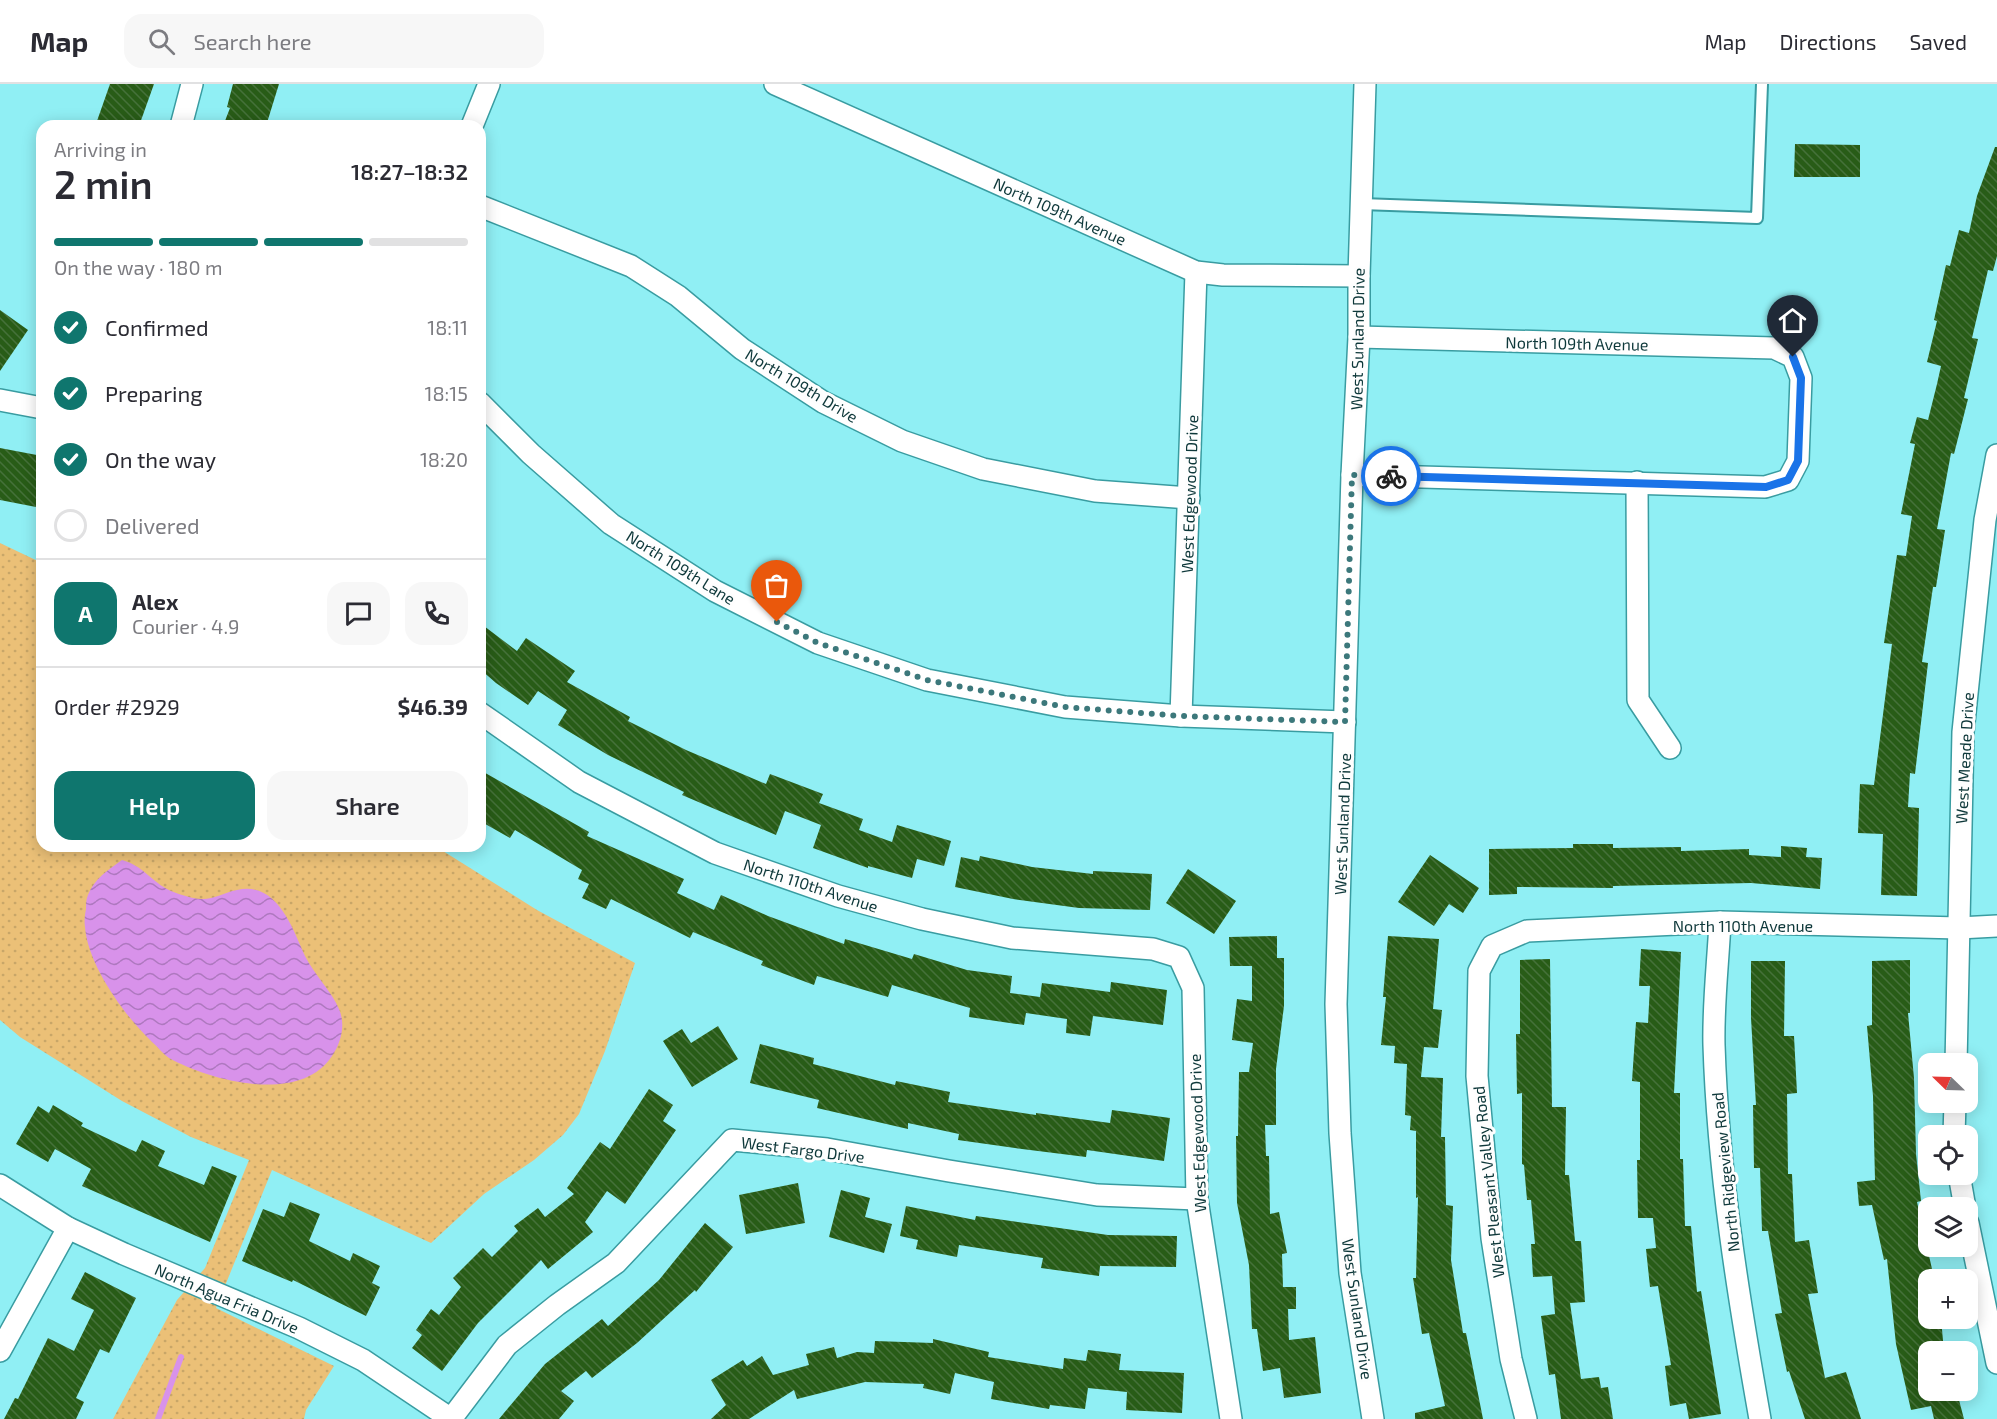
<!DOCTYPE html>
<meta charset="utf-8">
<style>
:root{--surface:#fff;--page:#f7f7f7;--text:#2b2b33;--muted:#7c7c81;--line:#e1e1e2;--accent:#0f766e}
body{margin:0;font-family:"Exo 2",sans-serif;background:var(--page);color:var(--text);height:100vh;display:flex;flex-direction:column;font-size:22px;white-space:nowrap}
*{box-sizing:border-box;margin:0}
p{font-size:20px;color:var(--muted)}
.icon{flex:none;width:33px;height:33px;fill:none;stroke:currentColor;stroke-width:2;stroke-linecap:round;stroke-linejoin:round}
.map{position:relative;flex:1;overflow:hidden}
.panel{position:absolute;left:36px;top:36px;width:450px;height:732px;display:flex;flex-direction:column;background:var(--surface);border-radius:18px;box-shadow:0 3px 15px #0003}
.panel>*{flex:none}
.needle{width:39px;rotate:293deg}
.tools{position:absolute;left:1918px;top:969px;display:grid;gap:12px}
.tools a{display:grid;place-items:center;width:60px;height:60px;border-radius:12px;background:var(--surface);box-shadow:0 3px 15px #0003;font-size:30px}
.pin{position:absolute;display:grid;place-items:center;width:51px;height:51px;color:#fff;margin:-62px -26px;border-radius:50% 50% 50% 0;rotate:-45deg;box-shadow:0 0 6px #0007}
.pin .icon{rotate:45deg}
.courier{position:absolute;display:grid;place-items:center;width:60px;height:60px;margin:-30px;border:4px solid #1a73e8;border-radius:50%;background:#fff;color:#222;box-shadow:0 2px 8px #0007}
.head em{font-style:normal;font-weight:600}
.head div{display:flex;flex-direction:column-reverse}
.head{display:flex;align-items:center;justify-content:space-between;height:102px;padding:0 18px}
h1{font-size:39px;font-weight:600;line-height:45px}
.bar{display:grid;grid-template-columns:repeat(4,1fr);gap:9px 6px;align-content:center;height:72px;padding:0 18px}
.bar i{height:8px;border-radius:4px;background:var(--line)}
.bar .active{background:var(--accent)}
.bar p{grid-column:span 4}
.line{display:flex;align-items:center;gap:15px;padding:0 18px;border-top:2px solid var(--line)}
.line div{flex:1}
.round{display:grid;place-items:center;flex:none;width:63px;height:63px;border-radius:18px;background:var(--page)}
ol{padding:0 18px;list-style:none}
li{display:flex;align-items:center;gap:18px;height:66px}
li p{margin-inline-start:auto}
li .icon{padding:6px;border-radius:50%;background:var(--accent);color:#fff;stroke-width:4}
li:last-child{color:var(--muted)}
li i{width:33px;height:33px;border:3px solid var(--line);border-radius:50%}
.primary-button{display:flex;gap:12px;margin-top:auto;padding:12px 18px}
.primary-button a{flex:1;height:69px;border-radius:18px;background:var(--accent);color:#fff;font-size:24px;font-weight:600;line-height:69px;text-align:center}
.primary-button a+a{background:var(--page);color:var(--text)}
header{display:flex;align-items:center;gap:36px;box-sizing:border-box;height:84px;padding:0 30px;background:var(--surface);border-bottom:2px solid var(--line)}
header strong{font-size:28px}
nav{display:flex;gap:33px;margin-inline-start:auto;font-size:21px}
.search{width:420px;height:54px;background:var(--page);display:flex;align-items:center;gap:15px;box-sizing:border-box;padding:0 21px;border-radius:18px;color:var(--muted);font-size:22px}
.map>svg:first-child{display:block}
.grass{fill:url(#grass-dots)}
.water{fill:url(#water-waves)}
.lines{fill:none;stroke-linecap:round;stroke-linejoin:round}
.stream{stroke:#d892ea;stroke-width:6}
.building{fill:url(#building-back-hatch)}
.service-casing{stroke:#399ca1;stroke-width:14}
.minor-casing{stroke:#399ca1;stroke-width:24}
.service{stroke:#fff;stroke-width:10}
.minor{stroke:#fff;stroke-width:21}
.done{stroke:#3c787b;stroke-width:6;stroke-dasharray:0 10.8}
.route{stroke:#1a73e8;stroke-width:8}
.labels{text-anchor:middle;dominant-baseline:central;stroke-width:6;stroke-linejoin:round;paint-order:stroke}
.street-label{font-size:16px;fill:#0e383a;stroke:#fefefe}
</style>
<header>
<strong>Map</strong>
<div class="search"><svg class="icon" aria-label="search" viewBox="0 0 24 24"><circle cx="10" cy="10" r="6"/><path d="M15 15l6 6"/></svg>Search here</div>
<nav><a>Map</a><a>Directions</a><a>Saved</a></nav>
</header>
<div class="map">
<svg width="1997" height="1335" viewBox="0 0 1997 1335">
<defs>
<pattern id="grass-dots" width="8" height="8" patternUnits="userSpaceOnUse" patternTransform="scale(1.5)"><rect width="8" height="8" fill="#ebc077"/><path d="M2 2h.1M6 6h.1" fill="none" stroke="#c8a668" stroke-width="1.8" stroke-linecap="round"/></pattern>
<pattern id="water-waves" width="16" height="10" patternUnits="userSpaceOnUse" patternTransform="scale(1.5)"><rect width="16" height="10" fill="#d892ea"/><path d="M0 5q4-4 8 0t8 0" fill="none" stroke="#ae78bf"/></pattern>
<pattern id="building-back-hatch" width="6" height="6" patternUnits="userSpaceOnUse" patternTransform="scale(1.5)"><rect width="6" height="6" fill="#285c17"/><path d="M-1 5l2 2M0 0l6 6M5-1l2 2" fill="none" stroke="#45713a"/></pattern>
</defs>
<rect width="100%" height="100%" fill="#90eff4"/>
<path class="grass" d="M 0,459 L 42,479 L 42,762 L 435,762 L 537,826 L 635,879 L 605,967 L 579,1030 L 563,1051 L 534,1076 L 484,1110 L 431,1159 L 272,1086 L 216,1224 L 334,1282 L 306,1326 L 304,1335 L 113,1335 L 177,1216 L 205,1184 L 249,1076 L 191,1053 L 122,1017 L 20,953 L 0,936 Z"/>
<path class="water" d="M 122,776 C 143,782 149,795 167,805 C 174,809 185,812 193,814 C 212,818 221,809 237,806 C 277,797 292,843 305,872 C 314,890 332,908 339,925 C 346,941 341,959 332,972 C 300,1021 211,997 169,974 C 163,970 158,963 152,958 C 125,932 88,882 85,843 C 84,837 85,830 86,825 C 86,820 86,815 88,811 C 94,795 108,786 122,776 Z"/>
<g class="lines">
<path class="stream" d="M 158,1335 L 181,1273"/>
</g>
<g class="building">
<path d="M 110,0 L 154,0 L 139,42 L 110,42 L 97,37 Z"/>
<path d="M 233,0 L 279,0 L 266,42 L 223,42 L 230,24 L 227,23 Z"/>
<path d="M 1795,60 L 1860,61 L 1860,93 L 1794,93 Z"/>
<path d="M 1995,63 L 1997,63 L 1997,172 L 1993,187 L 1988,186 L 1972,254 L 1978,255 L 1964,314 L 1968,315 L 1954,370 L 1951,369 L 1937,445 L 1945,446 L 1936,503 L 1933,503 L 1922,578 L 1928,579 L 1915,690 L 1910,689 L 1908,723 L 1919,724 L 1917,812 L 1881,811 L 1883,750 L 1858,749 L 1860,700 L 1874,701 L 1892,560 L 1884,559 L 1897,471 L 1906,472 L 1912,432 L 1901,430 L 1915,360 L 1910,359 L 1917,333 L 1928,336 L 1937,300 L 1941,282 L 1927,278 L 1937,237 L 1934,236 L 1946,181 L 1950,182 L 1959,146 L 1969,149 L 1977,112 Z"/>
<path d="M 0,226 L 28,246 L 0,287 Z"/>
<path d="M 0,364 L 42,372 L 42,394 L 36,423 L 0,416 Z"/>
<path d="M 480,539 L 517,567 L 526,554 L 575,587 L 567,598 L 630,633 L 628,637 L 686,666 L 766,700 L 770,690 L 823,710 L 819,719 L 863,735 L 859,746 L 892,758 L 897,741 L 951,757 L 944,782 L 917,775 L 912,794 L 868,782 L 868,784 L 813,764 L 821,741 L 785,727 L 776,751 L 682,711 L 684,708 L 608,671 L 558,641 L 567,626 L 538,607 L 528,621 L 496,599 L 480,585 Z"/>
<path d="M 480,686 L 589,748 L 587,752 L 684,795 L 677,809 L 714,826 L 721,811 L 768,832 L 844,860 L 845,855 L 912,875 L 914,870 L 967,886 L 1012,892 L 1010,909 L 1040,913 L 1042,899 L 1110,908 L 1111,898 L 1167,906 L 1163,941 L 1093,932 L 1090,952 L 1066,949 L 1067,935 L 1026,929 L 1024,941 L 969,933 L 970,924 L 892,901 L 888,913 L 817,892 L 814,901 L 761,881 L 763,877 L 693,848 L 690,854 L 611,815 L 606,825 L 582,814 L 589,800 L 578,795 L 582,786 L 515,746 L 510,754 L 480,737 Z"/>
<path d="M 1573,760 L 1613,760 L 1613,764 L 1681,763 L 1681,767 L 1749,765 L 1749,771 L 1781,773 L 1781,762 L 1807,764 L 1806,773 L 1822,774 L 1820,805 L 1751,799 L 1613,802 L 1613,804 L 1517,803 L 1517,810 L 1489,811 L 1489,765 L 1573,764 Z"/>
<path d="M 1430,771 L 1479,804 L 1463,829 L 1449,820 L 1434,842 L 1398,818 Z"/>
<path d="M 980,772 L 1032,783 L 1093,790 L 1093,787 L 1152,790 L 1150,826 L 1079,824 L 1013,815 L 955,803 L 961,773 L 979,777 Z"/>
<path d="M 1188,785 L 1236,817 L 1214,850 L 1166,819 Z"/>
<path d="M 1277,852 L 1277,874 L 1284,874 L 1284,922 L 1276,985 L 1276,1041 L 1265,1041 L 1266,1072 L 1269,1072 L 1270,1130 L 1279,1128 L 1287,1169 L 1282,1170 L 1283,1203 L 1296,1203 L 1296,1225 L 1288,1225 L 1289,1256 L 1315,1253 L 1321,1309 L 1284,1314 L 1280,1284 L 1263,1287 L 1257,1245 L 1252,1245 L 1249,1181 L 1237,1119 L 1236,1052 L 1238,1052 L 1239,988 L 1249,988 L 1253,959 L 1232,956 L 1237,915 L 1252,917 L 1252,882 L 1230,882 L 1229,853 Z"/>
<path d="M 1388,852 L 1439,855 L 1433,925 L 1442,926 L 1438,964 L 1424,963 L 1421,993 L 1443,994 L 1441,1053 L 1445,1053 L 1446,1121 L 1453,1122 L 1451,1176 L 1463,1249 L 1466,1249 L 1483,1335 L 1415,1335 L 1415,1329 L 1445,1322 L 1429,1249 L 1422,1250 L 1413,1194 L 1416,1194 L 1418,1113 L 1416,1114 L 1416,1047 L 1410,1046 L 1411,1032 L 1405,1031 L 1407,980 L 1394,979 L 1395,962 L 1381,961 L 1386,913 L 1383,913 Z"/>
<path d="M 1641,865 L 1681,868 L 1674,1009 L 1680,1009 L 1680,1075 L 1683,1075 L 1685,1142 L 1691,1142 L 1697,1208 L 1701,1207 L 1721,1330 L 1689,1335 L 1686,1319 L 1670,1322 L 1665,1282 L 1671,1281 L 1658,1202 L 1650,1203 L 1646,1165 L 1656,1164 L 1653,1134 L 1638,1134 L 1637,1076 L 1640,1076 L 1640,998 L 1632,997 L 1636,938 L 1648,939 L 1650,902 L 1639,902 Z"/>
<path d="M 1550,875 L 1552,1023 L 1566,1023 L 1565,1091 L 1569,1091 L 1575,1157 L 1581,1157 L 1585,1218 L 1570,1219 L 1581,1295 L 1599,1293 L 1601,1304 L 1608,1303 L 1613,1335 L 1561,1335 L 1555,1290 L 1549,1291 L 1541,1232 L 1555,1230 L 1552,1192 L 1533,1193 L 1531,1160 L 1535,1160 L 1531,1116 L 1527,1116 L 1524,1081 L 1522,1080 L 1522,1009 L 1517,1010 L 1516,950 L 1520,950 L 1520,876 Z"/>
<path d="M 1910,876 L 1910,929 L 1908,929 L 1914,994 L 1916,1070 L 1921,1117 L 1917,1118 L 1932,1185 L 1929,1185 L 1929,1234 L 1941,1234 L 1944,1268 L 1929,1268 L 1929,1306 L 1971,1306 L 1972,1313 L 1959,1316 L 1964,1335 L 1934,1335 L 1931,1322 L 1911,1326 L 1896,1260 L 1887,1175 L 1884,1176 L 1872,1121 L 1859,1122 L 1857,1098 L 1875,1096 L 1873,1012 L 1867,942 L 1872,941 L 1872,877 Z"/>
<path d="M 1751,877 L 1785,877 L 1784,952 L 1794,952 L 1797,1009 L 1787,1010 L 1788,1090 L 1792,1090 L 1795,1158 L 1809,1156 L 1818,1209 L 1808,1210 L 1825,1294 L 1846,1288 L 1861,1335 L 1805,1335 L 1789,1287 L 1787,1288 L 1775,1230 L 1782,1229 L 1768,1147 L 1762,1147 L 1760,1084 L 1754,1084 L 1753,1021 L 1756,1021 L 1751,934 Z"/>
<path d="M 718,942 L 738,975 L 692,1003 L 663,957 L 682,945 L 691,959 Z"/>
<path d="M 760,960 L 814,974 L 813,980 L 895,1001 L 896,997 L 950,1008 L 948,1018 L 1036,1031 L 1036,1029 L 1110,1039 L 1112,1026 L 1170,1034 L 1164,1077 L 1087,1066 L 1086,1073 L 1015,1064 L 958,1056 L 959,1050 L 908,1039 L 908,1045 L 817,1024 L 819,1016 L 750,999 Z"/>
<path d="M 649,1005 L 673,1021 L 663,1037 L 676,1046 L 625,1120 L 607,1107 L 585,1138 L 593,1148 L 548,1185 L 541,1176 L 478,1239 L 442,1287 L 412,1264 L 422,1251 L 416,1246 L 431,1225 L 439,1231 L 461,1203 L 453,1194 L 483,1164 L 492,1173 L 518,1147 L 514,1142 L 538,1124 L 545,1133 L 574,1110 L 567,1104 L 600,1058 L 610,1065 Z"/>
<path d="M 53,1021 L 83,1039 L 81,1042 L 136,1068 L 142,1056 L 165,1067 L 158,1082 L 204,1101 L 212,1082 L 237,1092 L 210,1158 L 82,1102 L 91,1085 L 55,1065 L 48,1078 L 16,1060 L 38,1022 L 49,1029 Z"/>
<path d="M 798,1099 L 805,1139 L 746,1150 L 739,1111 Z"/>
<path d="M 841,1106 L 870,1114 L 865,1133 L 892,1140 L 884,1169 L 829,1153 Z"/>
<path d="M 290,1118 L 320,1130 L 309,1157 L 350,1177 L 353,1169 L 380,1182 L 372,1199 L 380,1203 L 366,1232 L 293,1196 L 292,1198 L 242,1177 L 263,1125 L 284,1133 Z"/>
<path d="M 906,1122 L 975,1136 L 976,1132 L 1108,1151 L 1177,1152 L 1176,1183 L 1100,1182 L 1099,1192 L 1041,1184 L 1043,1174 L 959,1161 L 957,1173 L 916,1165 L 918,1156 L 900,1152 Z"/>
<path d="M 705,1139 L 733,1163 L 696,1208 L 695,1206 L 637,1259 L 592,1294 L 586,1287 L 561,1307 L 574,1317 L 559,1335 L 499,1335 L 545,1280 L 602,1235 L 608,1242 L 659,1196 Z"/>
<path d="M 85,1188 L 136,1214 L 109,1269 L 100,1265 L 76,1314 L 84,1318 L 76,1335 L 4,1335 L 15,1314 L 18,1315 L 48,1254 L 74,1267 L 94,1226 L 71,1215 Z"/>
<path d="M 933,1255 L 989,1268 L 988,1273 L 1063,1285 L 1064,1274 L 1086,1277 L 1088,1266 L 1121,1270 L 1119,1286 L 1184,1289 L 1182,1329 L 1126,1326 L 1127,1308 L 1088,1304 L 1085,1325 L 1050,1321 L 1049,1325 L 991,1315 L 994,1298 L 955,1289 L 950,1310 L 923,1304 L 924,1300 L 865,1298 L 797,1315 L 794,1306 L 749,1335 L 711,1335 L 726,1321 L 711,1296 L 743,1276 L 747,1282 L 762,1272 L 773,1291 L 809,1281 L 806,1270 L 834,1263 L 837,1274 L 857,1268 L 874,1269 L 875,1257 L 933,1259 Z"/>
</g>
<g class="lines">
<defs>
<path id="service" d="M 1361,120 L 1757,134 L 1762,0"/>
<g id="minor">
<path d="M 775,0 L 1196,188 L 1223,191 L 1359,192"/>
<path d="M 1365,0 L 1359,192 L 1359,253 L 1352,391 L 1336,920 L 1340,1049 L 1350,1189 L 1373,1335"/>
<path d="M 181,42 L 192,0"/>
<path d="M 472,42 L 489,0"/>
<path d="M 480,122 L 631,182 L 678,212 L 742,265 L 823,318 L 902,357 L 983,385 L 1095,407 L 1189,414"/>
<path d="M 0,316 L 42,324"/>
<path d="M 480,319 L 531,370 L 611,440 L 715,507 L 818,559 L 927,596 L 1065,623 L 1181,632 L 1345,638"/>
<path d="M 1352,391 L 1765,403 L 1788,396 L 1798,377 L 1801,294 L 1793,273 L 1774,264 L 1359,253"/>
<path d="M 1637,398 L 1638,616 L 1670,664"/>
<path d="M 480,629 L 579,698 L 715,769 L 838,812 L 922,835 L 1012,854 L 1153,865 L 1179,873 L 1193,904 L 1197,1115 L 1231,1335"/>
<path d="M 1181,632 L 1196,188"/>
<path d="M 1720,838 C 1718,879 1713,920 1714,961 C 1718,1087 1738,1211 1760,1335"/>
<path d="M 1956,980 L 1963,648 L 1985,436 L 1997,371"/>
<path d="M 1954,1052 L 1955,1018"/>
<path d="M 1959,1090 L 1965,1124"/>
<path d="M 0,1101 L 68,1144 L 124,1170 L 299,1244 L 363,1276 L 451,1335"/>
<path d="M 1968,1139 L 1997,1279"/>
<path d="M 0,1267 L 68,1144"/>
<path d="M 451,1335 L 507,1261 L 557,1221 L 616,1179 L 732,1056 L 827,1065 L 949,1087 L 1097,1111 L 1197,1115"/>
<path d="M 1526,1335 L 1511,1275 L 1492,1154 L 1477,992 L 1479,887 L 1492,862 L 1527,847 L 1720,838 L 1959,844 L 1997,842"/>
</g>
</defs>
<use href="#service" class="service-casing"/>
<use href="#minor" class="minor-casing"/>
<use href="#service" class="service"/>
<use href="#minor" class="minor"/>
</g>
<g class="lines">
<path class="done" d="M 777,538 L 818,559 L 927,596 L 1065,623 L 1181,632 L 1345,638 L 1352,391 L 1391,392"/>
<path class="route" d="M 1391,392 L 1766,403 L 1788,396 L 1798,377 L 1801,294 L 1793,273"/>
</g>
<g class="labels">
<g class="street-label">
<text transform="translate(1060 127) rotate(24)">North 109th Avenue</text>
<text transform="translate(1357 255) rotate(-89)">West Sunland Drive</text>
<text transform="translate(1577 259) rotate(1)">North 109th Avenue</text>
<text transform="translate(802 301) rotate(31)">North 109th Drive</text>
<text transform="translate(1189 410) rotate(-88)">West Edgewood Drive</text>
<text transform="translate(681 483) rotate(32)">North 109th Lane</text>
<text transform="translate(1964 674) rotate(-87)">West Meade Drive</text>
<text transform="translate(1342 740) rotate(-88)">West Sunland Drive</text>
<text transform="translate(811 801) rotate(18)">North 110th Avenue</text>
<text x="1743" y="841">North 110th Avenue</text>
<text transform="translate(1197 1049) rotate(-92)">West Edgewood Drive</text>
<text transform="translate(803 1065) rotate(7)">West Fargo Drive</text>
<text transform="translate(1725 1088) rotate(-96)">North Ridgeview Road</text>
<text transform="translate(1488 1098) rotate(-96)">West Pleasant Valley Road</text>
<text transform="translate(227 1214) rotate(23)">North Agua Fria Drive</text>
<text transform="translate(1358 1225) rotate(82)">West Sunland Drive</text>
</g>
</g>
</svg>
<div class="tools">
<a><svg class="needle" viewBox="-14 -14 28 28"><path d="M0-13l5 13h-10z" fill="#e53935"/><path d="M0 13l5-13h-10z" fill="#7c7c81"/></svg></a>
<a><svg class="icon" aria-label="locate" viewBox="0 0 24 24"><circle cx="12" cy="12" r="6"/><path d="M12 2v4M12 18v4M2 12h4M18 12h4"/></svg></a>
<a><svg class="icon" aria-label="layers" viewBox="0 0 24 24"><path d="M12 4l9 5-9 5-9-5zM3 14l9 5 9-5"/></svg></a>
<a>+</a>
<a>−</a>
</div>
<div class="pin" style="left:777px;top:538px;background:#ea580c"><svg class="icon" aria-label="bag" viewBox="0 0 24 24"><path d="M5 8h14l-1 12H6zM9 8a3 3 0 0 1 6 0"/></svg></div>
<div class="pin" style="left:1793px;top:273px;background:#1f2937"><svg class="icon" aria-label="home" viewBox="0 0 24 24"><path d="M3 11l9-7 9 7M6 9v11h12V9"/></svg></div>
<div class="courier" style="left:1391px;top:392px"><svg class="icon" aria-label="bike" viewBox="0 0 24 24"><circle cx="6" cy="16" r="4"/><circle cx="18" cy="16" r="4"/><path d="M6 16l4-8h5l3 8M10 8l3 8H6M13 5h3"/></svg></div>
<section class="panel">
<div class="head"><div><h1>2 min</h1><p>Arriving in</p></div><em>18:27–18:32</em></div>
<div class="bar"><i class="active"></i><i class="active"></i><i class="active"></i><i></i><p>On the way · 180 m</p></div>
<ol>
<li><svg class="icon" aria-label="check" viewBox="0 0 24 24"><path d="M5 12l5 5 9-10"/></svg>Confirmed<p>18:11</p></li>
<li><svg class="icon" aria-label="check" viewBox="0 0 24 24"><path d="M5 12l5 5 9-10"/></svg>Preparing<p>18:15</p></li>
<li><svg class="icon" aria-label="check" viewBox="0 0 24 24"><path d="M5 12l5 5 9-10"/></svg>On the way<p>18:20</p></li>
<li><i></i>Delivered</li>
</ol>
<div class="line" style="height:108px"><b class="round" style="background:var(--accent);color:#fff">A</b><div><b>Alex</b><p>Courier · 4.9</p></div><a class="round"><svg class="icon" aria-label="chat" viewBox="0 0 24 24"><path d="M4 5h16v11H9l-5 4z"/></svg></a><a class="round"><svg class="icon" aria-label="phone" viewBox="0 0 24 24"><path d="M5 4h4l2 5-3 2q2 4 5 5l2-3 5 2v4C11 20 4 13 5 4z"/></svg></a></div>
<div class="line" style="height:78px"><div>Order #2929</div><b>$46.39</b></div>
<div class="primary-button"><a>Help</a><a>Share</a></div>
</section>
</div>
